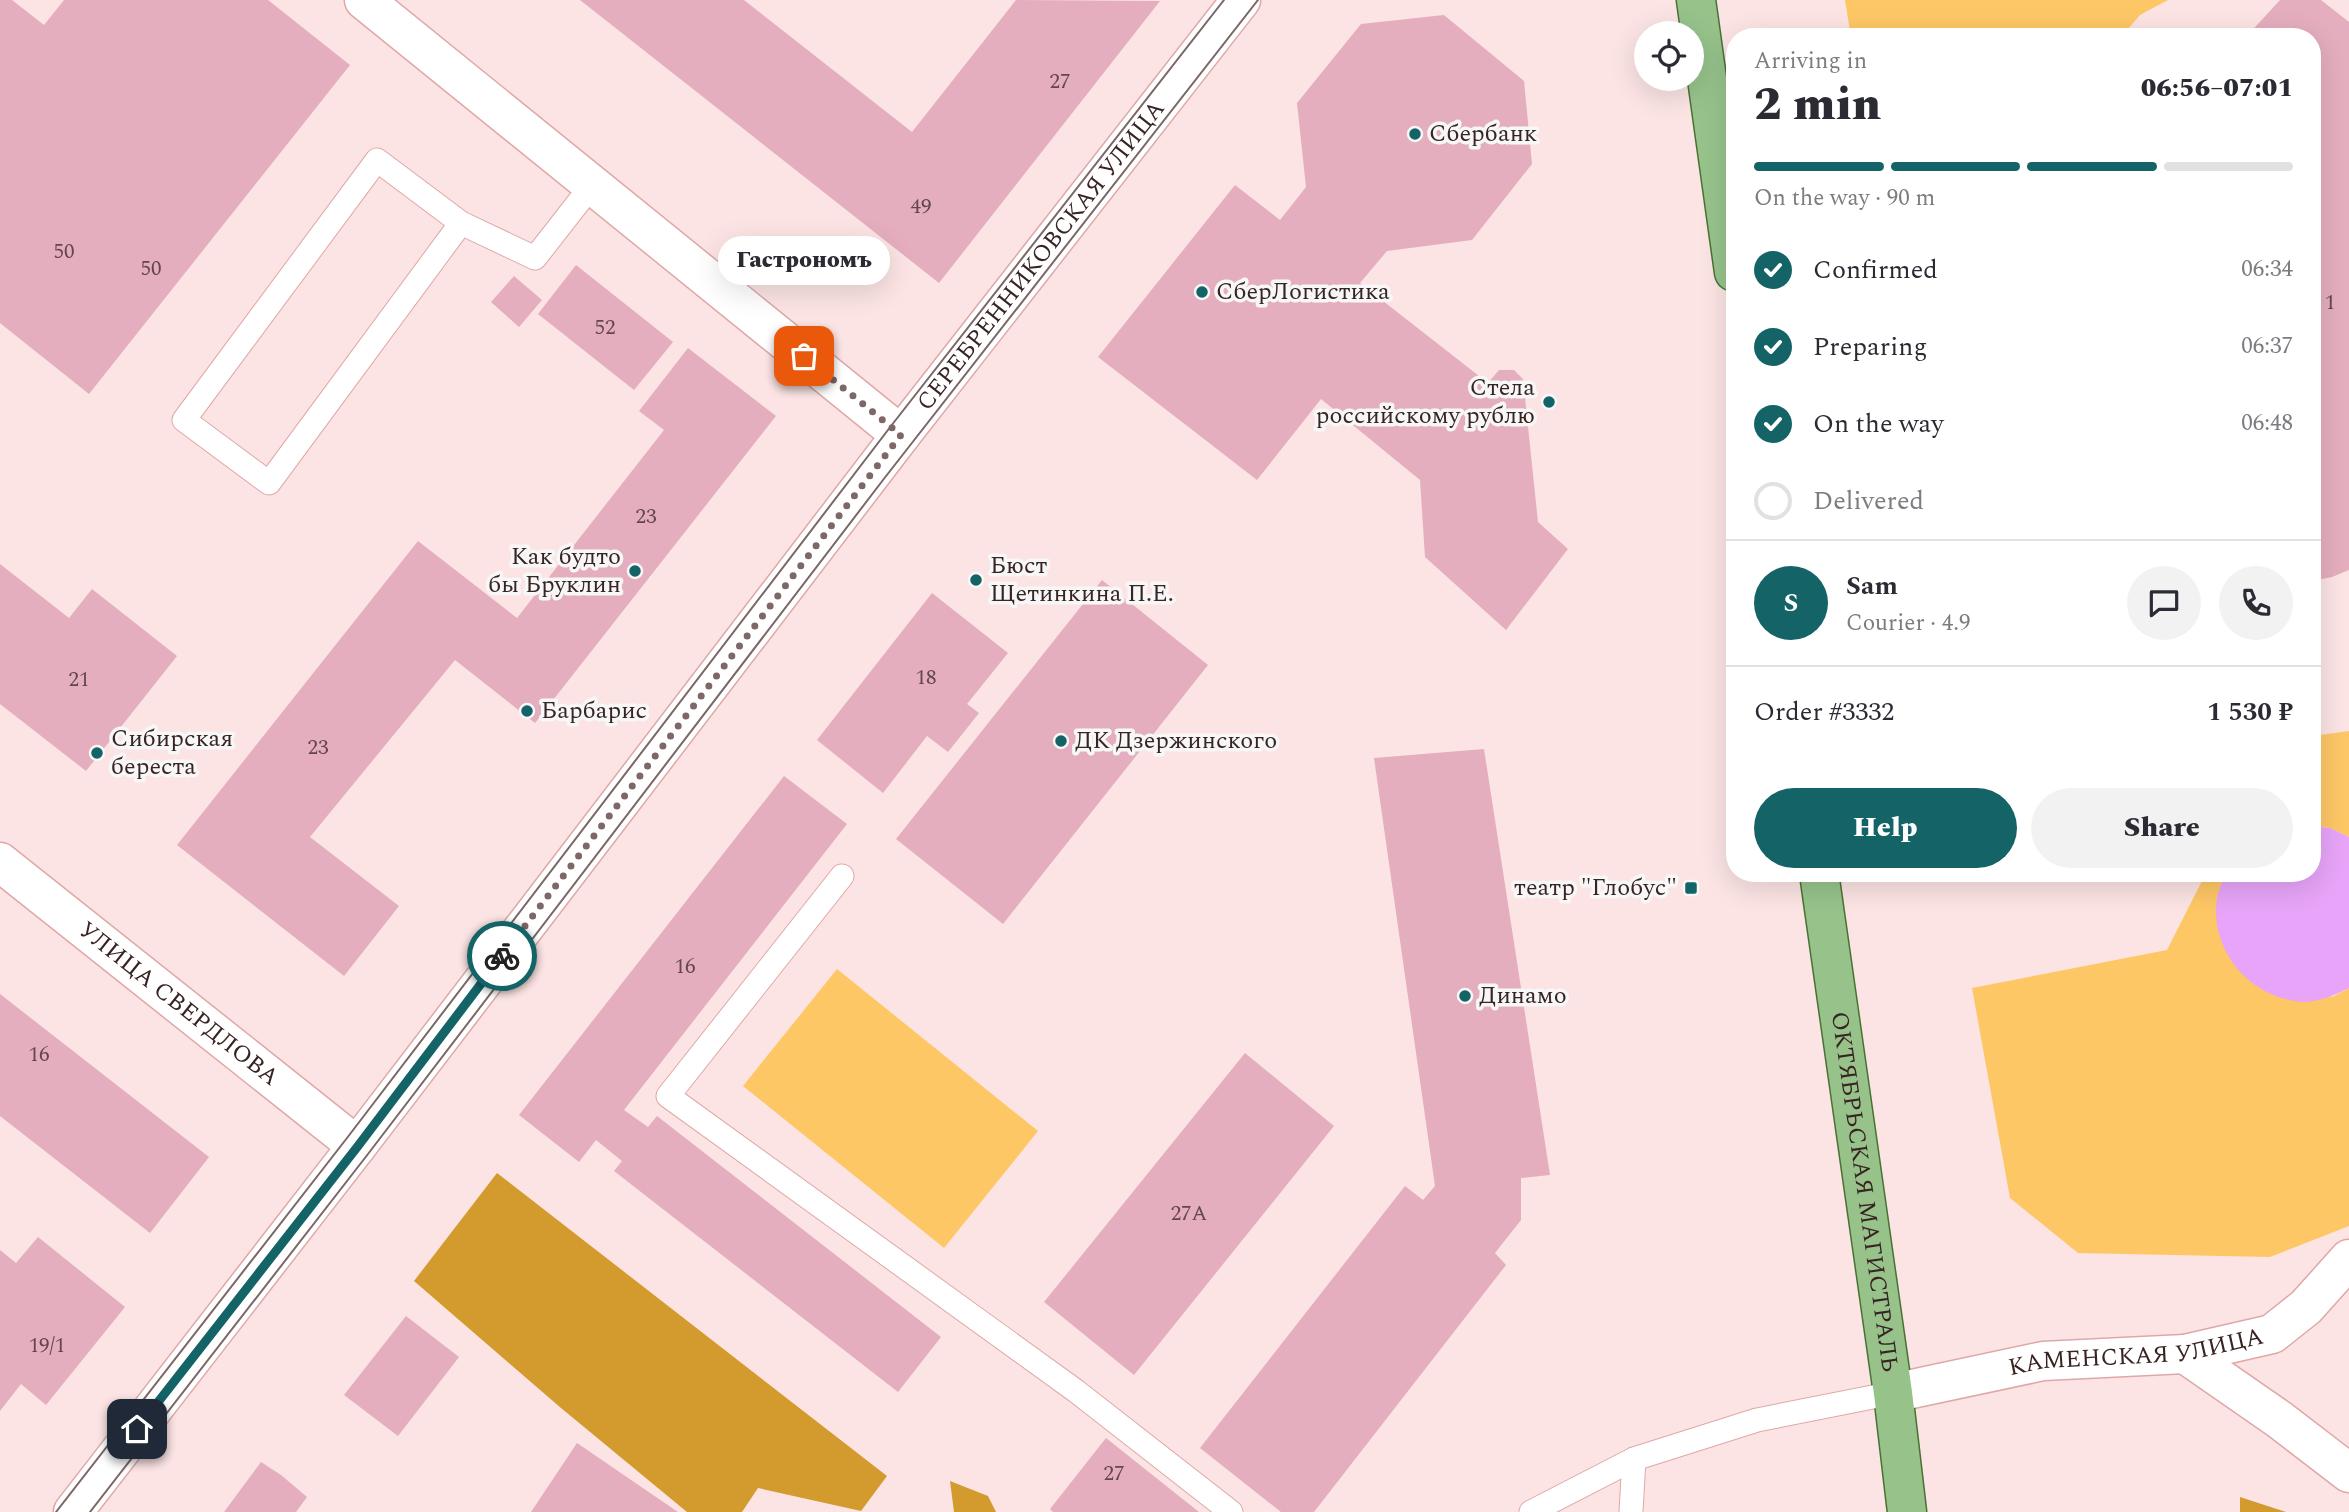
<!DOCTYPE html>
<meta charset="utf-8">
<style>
:root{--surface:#fff;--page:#f2f2f3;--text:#2b2b33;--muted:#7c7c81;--line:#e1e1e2;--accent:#136367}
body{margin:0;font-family:Spectral,serif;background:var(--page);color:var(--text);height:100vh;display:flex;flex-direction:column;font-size:26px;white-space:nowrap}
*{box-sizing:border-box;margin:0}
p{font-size:23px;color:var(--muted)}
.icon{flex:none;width:38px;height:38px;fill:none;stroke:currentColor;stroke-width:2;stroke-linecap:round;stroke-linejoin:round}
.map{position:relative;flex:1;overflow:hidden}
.sheet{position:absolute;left:1726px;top:28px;width:595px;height:854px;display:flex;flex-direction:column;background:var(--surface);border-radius:28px;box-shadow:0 7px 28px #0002}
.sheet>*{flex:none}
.fabs{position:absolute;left:1634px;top:21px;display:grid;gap:14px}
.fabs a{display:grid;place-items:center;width:70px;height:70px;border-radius:50%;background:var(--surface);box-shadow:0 7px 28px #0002;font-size:35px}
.pin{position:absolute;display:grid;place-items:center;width:60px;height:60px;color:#fff;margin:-30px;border-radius:14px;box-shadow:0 4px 10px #0006}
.courier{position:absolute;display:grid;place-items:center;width:70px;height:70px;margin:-35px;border:5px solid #136367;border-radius:50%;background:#fff;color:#222;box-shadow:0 2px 9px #0007}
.bubble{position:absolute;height:49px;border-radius:24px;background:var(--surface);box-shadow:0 7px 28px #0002;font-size:23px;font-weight:800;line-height:49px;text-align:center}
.head em{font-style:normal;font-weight:800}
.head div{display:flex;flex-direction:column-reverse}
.head{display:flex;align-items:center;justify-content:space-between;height:119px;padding:0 28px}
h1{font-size:46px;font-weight:800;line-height:52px}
.bar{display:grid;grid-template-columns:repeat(4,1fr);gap:10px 7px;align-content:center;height:84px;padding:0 28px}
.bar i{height:9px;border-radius:5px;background:var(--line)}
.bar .selected{background:var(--accent)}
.bar p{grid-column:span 4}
.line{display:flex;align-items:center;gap:18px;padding:0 28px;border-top:2px solid var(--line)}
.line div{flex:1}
.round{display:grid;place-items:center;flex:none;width:74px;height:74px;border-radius:37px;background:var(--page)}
ol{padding:0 28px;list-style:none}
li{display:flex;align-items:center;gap:21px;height:77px}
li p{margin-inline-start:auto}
li .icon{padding:7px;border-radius:50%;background:var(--accent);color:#fff;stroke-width:4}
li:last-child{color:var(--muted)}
li i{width:38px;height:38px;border:4px solid var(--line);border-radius:50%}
.action{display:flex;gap:14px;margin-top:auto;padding:14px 28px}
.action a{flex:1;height:80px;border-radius:42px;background:var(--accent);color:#fff;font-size:28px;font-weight:800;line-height:80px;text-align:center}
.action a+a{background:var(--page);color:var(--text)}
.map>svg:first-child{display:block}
.green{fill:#fec766}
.forest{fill:#d39b2e}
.water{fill:#e7a4f8}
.building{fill:#e4aebe}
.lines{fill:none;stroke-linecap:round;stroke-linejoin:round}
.service-casing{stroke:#dfa8a7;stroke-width:25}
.minor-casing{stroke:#dfa8a7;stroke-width:41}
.tertiary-casing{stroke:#dfa8a7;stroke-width:41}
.primary-casing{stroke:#497134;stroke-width:41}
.service{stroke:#fff;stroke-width:23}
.minor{stroke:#fff;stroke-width:38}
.tertiary{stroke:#fff;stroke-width:38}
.primary{stroke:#97c38b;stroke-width:38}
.tram{stroke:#7c6666;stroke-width:2}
.done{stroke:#7d6767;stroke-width:7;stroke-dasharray:0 12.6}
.route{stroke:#136367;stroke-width:9}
.poi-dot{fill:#136367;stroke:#f7f7f7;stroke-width:2.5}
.labels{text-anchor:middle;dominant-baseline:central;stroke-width:7;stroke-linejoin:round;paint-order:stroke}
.number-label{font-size:21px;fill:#64464a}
.poi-label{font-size:24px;fill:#392424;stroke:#f7f7f7;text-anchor:start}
.street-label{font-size:24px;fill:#392424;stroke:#f7f7f7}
</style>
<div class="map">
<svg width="2349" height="1512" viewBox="0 0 2349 1512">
<rect width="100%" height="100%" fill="#fbe4e3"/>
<g class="green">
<path d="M 1845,0 L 2168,0 L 2140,15 L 2121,37 L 1851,37 Z"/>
<path d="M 2349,731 L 2349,837 L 2330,828 L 2312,826 L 2312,736 Z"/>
<path d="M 2206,873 L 2225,873 L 2217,898 L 2332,997 L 2349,988 L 2349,1226 L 2270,1257 L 2078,1253 L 2010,1198 L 1972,988 L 2167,950 Z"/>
<path d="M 837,969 L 1038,1131 L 944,1248 L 743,1086 Z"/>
</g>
<g class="forest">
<path d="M 497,1173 L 887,1476 L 861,1511 L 758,1488 L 742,1512 L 687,1512 L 561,1408 L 414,1281 Z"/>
<path d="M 950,1481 L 988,1496 L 996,1512 L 954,1512 Z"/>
<path d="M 2240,1497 L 2286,1512 L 2240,1512 Z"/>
</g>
<path class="water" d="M 2312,826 L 2330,828 L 2349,837 L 2349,988 C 2335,995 2319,1002 2303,1002 C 2251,999 2209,951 2217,899 C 2218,890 2223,881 2225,873 L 2312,873 Z"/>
<g class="building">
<path d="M 0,0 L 12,0 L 44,25 L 64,0 L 268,0 L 350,65 L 89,394 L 0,323 Z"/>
<path d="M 580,0 L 744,0 L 912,132 L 1016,0 L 1160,1 L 939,283 Z"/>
<path d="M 2280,0 L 2321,0 L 2349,22 L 2349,570 L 2332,577 L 2312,581 L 2312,37 L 2246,37 Z"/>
<path d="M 1444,15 L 1524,81 L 1532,164 L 1472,240 L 1387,251 L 1360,283 L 1488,383 L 1499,370 L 1514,370 L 1523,379 L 1538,522 L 1568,549 L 1506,630 L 1425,557 L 1420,480 L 1321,399 L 1257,480 L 1098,357 L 1235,185 L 1280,220 L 1306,187 L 1297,103 L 1361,24 Z"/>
<path d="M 576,265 L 673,342 L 634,390 L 538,314 Z"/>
<path d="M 514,276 L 542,300 L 519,327 L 491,302 Z"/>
<path d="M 688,348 L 776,416 L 535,723 L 455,660 L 310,837 L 399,906 L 344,976 L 177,845 L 418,541 L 517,618 L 664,430 L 639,411 Z"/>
<path d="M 0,564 L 69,618 L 92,589 L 177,656 L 86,771 L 0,704 Z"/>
<path d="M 1102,580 L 1208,665 L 1003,924 L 896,839 Z"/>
<path d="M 932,593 L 1008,653 L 967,704 L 979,713 L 948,752 L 927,736 L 883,793 L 817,740 Z"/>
<path d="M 1484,749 L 1550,1175 L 1521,1178 L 1521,1220 L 1495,1253 L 1506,1265 L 1314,1512 L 1281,1512 L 1200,1448 L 1405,1186 L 1423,1200 L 1435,1186 L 1374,758 Z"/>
<path d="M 784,776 L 847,824 L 624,1110 L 648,1127 L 657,1116 L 941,1337 L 898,1392 L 614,1171 L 622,1161 L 596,1140 L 579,1162 L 519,1115 Z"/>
<path d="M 0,994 L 209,1157 L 150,1233 L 0,1116 Z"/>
<path d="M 1245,1053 L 1334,1126 L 1134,1375 L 1044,1302 Z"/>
<path d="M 38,1237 L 125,1307 L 46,1405 L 21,1384 L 0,1411 L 0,1250 L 16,1263 Z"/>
<path d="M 406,1316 L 459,1357 L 398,1436 L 344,1395 Z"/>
<path d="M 1106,1438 L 1199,1512 L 1053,1512 L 1050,1509 Z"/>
<path d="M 577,1443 L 678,1512 L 531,1512 Z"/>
<path d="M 261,1462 L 281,1475 L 307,1497 L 296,1512 L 224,1512 Z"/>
</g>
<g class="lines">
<defs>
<g id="service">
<path d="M 461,223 L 269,483 L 184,420 L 377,160 L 461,223 L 535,258 L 592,185"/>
<path d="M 842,876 L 668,1096 L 1076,1391 L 1231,1512"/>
<path d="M 1531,1512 L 1634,1459 L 1757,1420 L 1893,1393"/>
<path d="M 1631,1512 L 1634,1459"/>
</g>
<g id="minor">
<path d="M 364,0 L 901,435"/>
<path id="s1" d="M 0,862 L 357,1146"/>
<path d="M 2185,1354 L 2280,1420 L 2349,1473"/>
</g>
<g id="tertiary">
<path id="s2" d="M 1893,1393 L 2043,1361 L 2185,1354 L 2272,1334 L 2306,1307 L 2349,1259"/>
<path id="s3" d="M 73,1512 L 357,1146 L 901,435 L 1241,0"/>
</g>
<g id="primary">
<path d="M 1696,0 L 1734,272"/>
<path id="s4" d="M 1819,873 L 1893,1393 L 1907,1512"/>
</g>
</defs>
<use href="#service" class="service-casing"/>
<use href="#minor" class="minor-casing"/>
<use href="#tertiary" class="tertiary-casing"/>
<use href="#primary" class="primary-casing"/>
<use href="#service" class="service"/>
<use href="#minor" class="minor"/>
<use href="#tertiary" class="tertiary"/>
<use href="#primary" class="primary"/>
<g class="tram">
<path d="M 56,1512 L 347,1138 L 891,426 L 1224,0"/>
<path d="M 90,1512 L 368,1154 L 883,480 L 1258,0"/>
</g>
</g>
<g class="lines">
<path class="done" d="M 502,956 L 901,435 L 804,356"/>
<path class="route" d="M 137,1429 L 358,1146 L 502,956"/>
</g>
<g class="poi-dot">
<circle cx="1415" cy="134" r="7"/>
<circle cx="1202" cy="292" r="7"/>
<circle cx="1549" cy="402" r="7"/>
<circle cx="635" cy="571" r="7"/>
<circle cx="976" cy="580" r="7"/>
<circle cx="527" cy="711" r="7"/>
<circle cx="1061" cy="741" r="7"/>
<circle cx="97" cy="753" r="7"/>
<rect x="1684" y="881" width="14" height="14" rx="3.5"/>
<circle cx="1465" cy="996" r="7"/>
</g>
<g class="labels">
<g class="number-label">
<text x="1060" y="82">27</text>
<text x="921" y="207">49</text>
<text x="64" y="252">50</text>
<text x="151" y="269">50</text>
<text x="2330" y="303">1</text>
<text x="605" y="328">52</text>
<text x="646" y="517">23</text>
<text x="926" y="678">18</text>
<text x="79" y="680">21</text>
<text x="318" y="748">23</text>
<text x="685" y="967">16</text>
<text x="39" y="1055">16</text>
<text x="1189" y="1214">27А</text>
<text x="47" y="1346">19/1</text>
<text x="1114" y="1474">27</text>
</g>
<g class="poi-label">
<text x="1429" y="134">Сбербанк</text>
<text x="1216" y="292">СберЛогистика</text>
<text x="1535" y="388" text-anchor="end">Стела<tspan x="1535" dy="28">российскому рублю</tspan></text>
<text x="621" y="557" text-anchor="end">Как будто<tspan x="621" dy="28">бы Бруклин</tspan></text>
<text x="990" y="566">Бюст<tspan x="990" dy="28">Щетинкина П.Е.</tspan></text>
<text x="541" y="711">Барбарис</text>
<text x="111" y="739">Сибирская<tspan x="111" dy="28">береста</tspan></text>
<text x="1075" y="741">ДК Дзержинского</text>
<text x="1677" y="888" text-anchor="end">театр "Глобус"</text>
<text x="1479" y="996">Динамо</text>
</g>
<g class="street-label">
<text stroke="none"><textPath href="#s3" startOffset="1586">СЕРЕБРЕННИКОВСКАЯ УЛИЦА</textPath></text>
<text stroke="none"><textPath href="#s1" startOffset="228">УЛИЦА СВЕРДЛОВА</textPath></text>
<text stroke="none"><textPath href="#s4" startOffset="322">ОКТЯБРЬСКАЯ МАГИСТРАЛЬ</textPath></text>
<text stroke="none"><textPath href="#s2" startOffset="247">КАМЕНСКАЯ УЛИЦА</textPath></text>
</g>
</g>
</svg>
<div class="fabs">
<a><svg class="icon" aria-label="locate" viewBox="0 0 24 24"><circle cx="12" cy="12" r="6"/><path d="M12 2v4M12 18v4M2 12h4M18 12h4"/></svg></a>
</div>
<div class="pin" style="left:804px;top:356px;background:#ea580c"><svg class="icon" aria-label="bag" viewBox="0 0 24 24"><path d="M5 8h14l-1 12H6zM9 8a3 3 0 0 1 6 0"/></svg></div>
<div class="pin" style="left:137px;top:1429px;background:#1f2937"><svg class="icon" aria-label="home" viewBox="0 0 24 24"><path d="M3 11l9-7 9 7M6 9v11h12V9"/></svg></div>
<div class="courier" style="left:502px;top:956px"><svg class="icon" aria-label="bike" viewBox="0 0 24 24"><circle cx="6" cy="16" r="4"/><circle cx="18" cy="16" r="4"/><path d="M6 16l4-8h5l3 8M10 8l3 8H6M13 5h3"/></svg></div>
<div class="bubble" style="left:718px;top:236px;width:172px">Гастрономъ</div>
<section class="sheet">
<div class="head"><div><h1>2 min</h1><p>Arriving in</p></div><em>06:56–07:01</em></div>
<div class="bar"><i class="selected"></i><i class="selected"></i><i class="selected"></i><i></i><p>On the way · 90 m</p></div>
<ol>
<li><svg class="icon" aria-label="check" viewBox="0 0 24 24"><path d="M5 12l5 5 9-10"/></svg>Confirmed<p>06:34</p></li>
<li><svg class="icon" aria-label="check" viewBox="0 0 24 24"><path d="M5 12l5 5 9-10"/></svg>Preparing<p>06:37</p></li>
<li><svg class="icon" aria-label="check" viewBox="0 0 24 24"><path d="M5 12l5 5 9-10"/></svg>On the way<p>06:48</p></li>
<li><i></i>Delivered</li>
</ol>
<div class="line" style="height:126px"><b class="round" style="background:var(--accent);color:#fff">S</b><div><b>Sam</b><p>Courier · 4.9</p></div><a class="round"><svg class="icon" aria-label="chat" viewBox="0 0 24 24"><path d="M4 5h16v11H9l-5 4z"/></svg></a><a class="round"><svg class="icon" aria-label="phone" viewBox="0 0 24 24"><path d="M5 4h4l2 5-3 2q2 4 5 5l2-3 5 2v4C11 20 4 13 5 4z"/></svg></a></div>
<div class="line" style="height:91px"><div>Order #3332</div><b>1 530 ₽</b></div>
<div class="action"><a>Help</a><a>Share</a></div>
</section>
</div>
